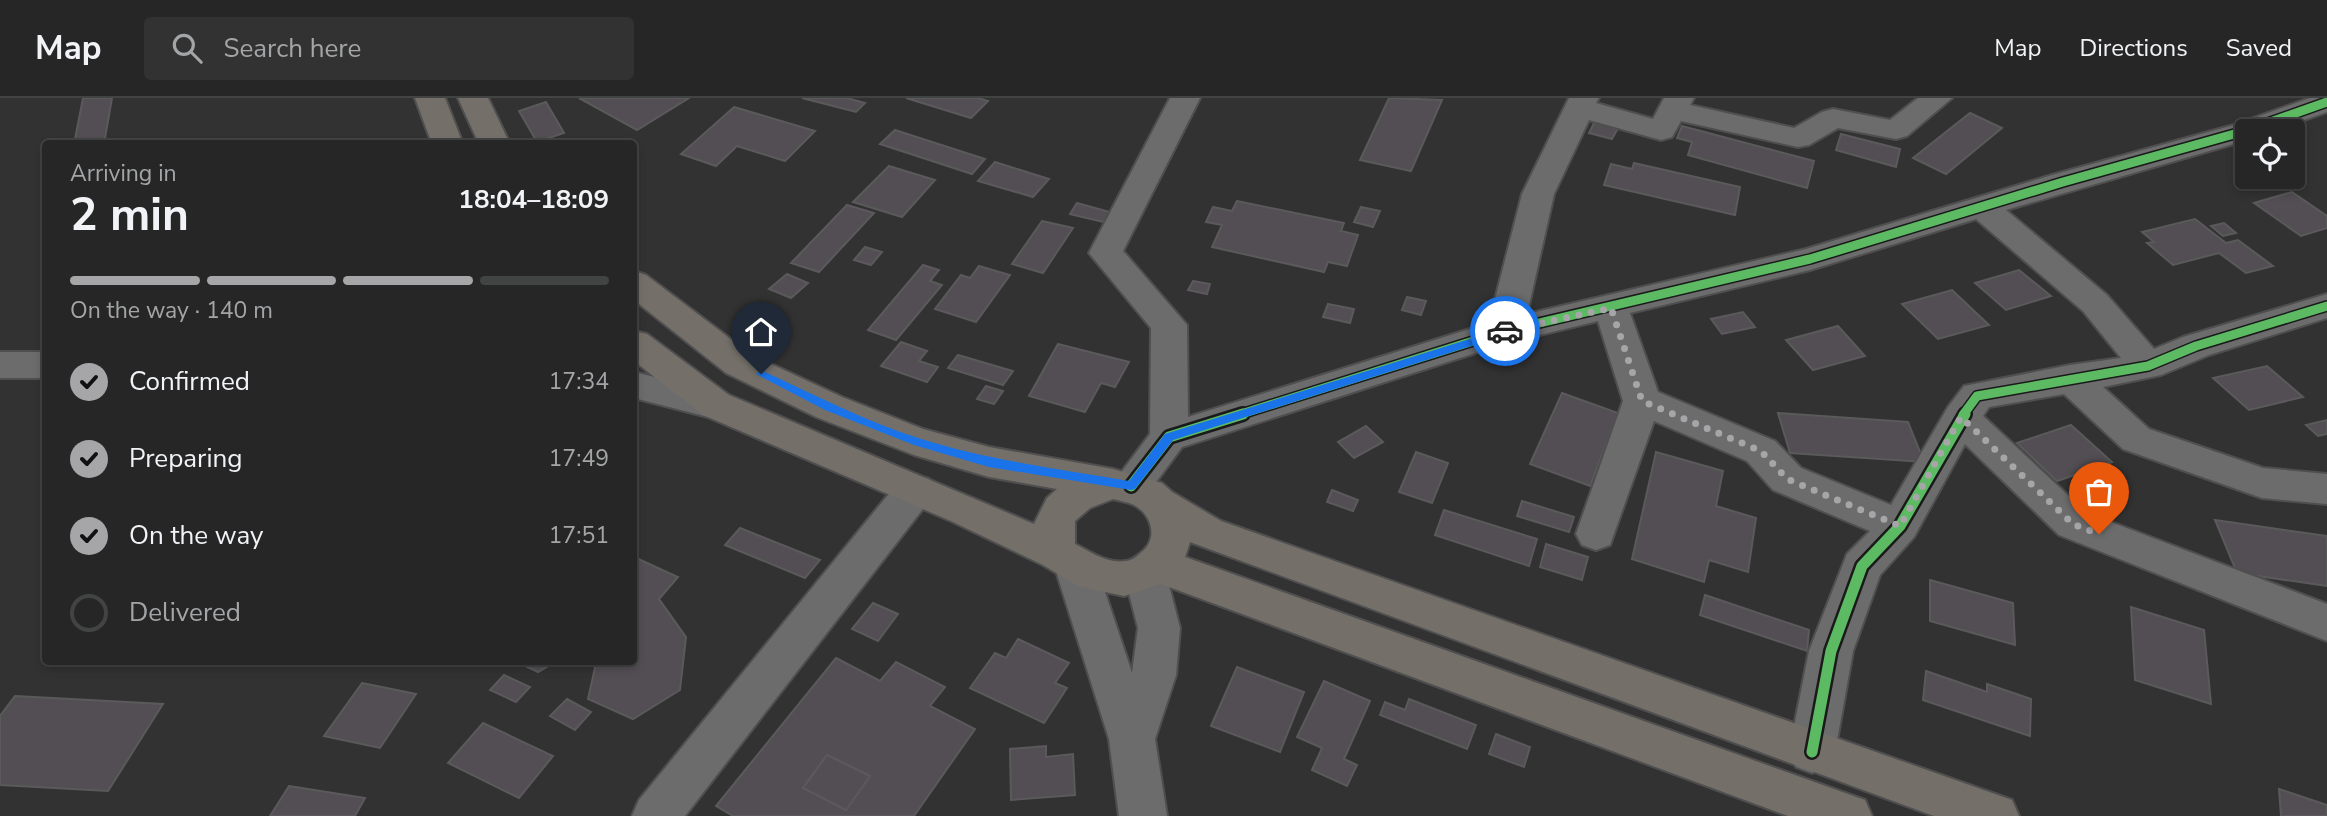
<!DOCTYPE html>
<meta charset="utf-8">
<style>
:root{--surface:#262626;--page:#323232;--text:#f1f3f6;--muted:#a4a5a7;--line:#424343;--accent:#a6a5a7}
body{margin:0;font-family:"Nunito Sans",sans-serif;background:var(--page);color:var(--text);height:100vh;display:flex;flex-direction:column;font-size:26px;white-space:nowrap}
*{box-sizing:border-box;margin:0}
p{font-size:23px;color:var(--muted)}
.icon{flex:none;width:38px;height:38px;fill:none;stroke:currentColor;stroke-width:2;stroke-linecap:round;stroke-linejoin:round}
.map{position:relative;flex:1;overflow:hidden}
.side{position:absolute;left:42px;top:42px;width:595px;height:525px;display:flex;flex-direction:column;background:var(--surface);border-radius:7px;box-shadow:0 4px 10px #0003,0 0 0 2px var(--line)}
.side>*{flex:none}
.buttons{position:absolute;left:2235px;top:21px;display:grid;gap:14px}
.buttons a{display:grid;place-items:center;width:70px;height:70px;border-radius:7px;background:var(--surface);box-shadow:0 4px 10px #0003,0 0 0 2px var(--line);font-size:35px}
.pin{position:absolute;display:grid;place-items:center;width:60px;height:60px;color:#fff;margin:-72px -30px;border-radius:50% 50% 50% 0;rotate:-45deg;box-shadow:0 0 7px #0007}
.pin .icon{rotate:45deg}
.courier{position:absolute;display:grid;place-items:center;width:70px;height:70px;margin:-35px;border:5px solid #1a73e8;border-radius:50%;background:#fff;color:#222;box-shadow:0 2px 9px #0007}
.headline em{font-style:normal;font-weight:700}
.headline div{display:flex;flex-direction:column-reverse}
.headline{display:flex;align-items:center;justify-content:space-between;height:119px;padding:0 28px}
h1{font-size:46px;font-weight:700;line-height:52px}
.bar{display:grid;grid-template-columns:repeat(4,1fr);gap:10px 7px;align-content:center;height:84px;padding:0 28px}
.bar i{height:9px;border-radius:5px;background:var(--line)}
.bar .on{background:var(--accent)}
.bar p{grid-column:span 4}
ol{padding:0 28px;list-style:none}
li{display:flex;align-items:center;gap:21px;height:77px}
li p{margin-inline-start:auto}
li .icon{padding:7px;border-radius:50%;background:var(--accent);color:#111;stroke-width:4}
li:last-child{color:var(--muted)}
li i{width:38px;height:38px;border:4px solid var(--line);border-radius:50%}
header{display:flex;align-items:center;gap:42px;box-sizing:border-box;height:98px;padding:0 35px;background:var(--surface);border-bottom:2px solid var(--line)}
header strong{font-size:33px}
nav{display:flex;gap:38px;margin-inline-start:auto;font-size:24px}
.search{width:490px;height:63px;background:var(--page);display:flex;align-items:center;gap:18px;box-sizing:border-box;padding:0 24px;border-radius:7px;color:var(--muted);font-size:26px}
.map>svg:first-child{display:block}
.building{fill:#524e53;stroke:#5b5a5b;stroke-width:2;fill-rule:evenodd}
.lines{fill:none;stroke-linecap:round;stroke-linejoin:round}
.minor-casing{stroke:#504f50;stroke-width:4}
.major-casing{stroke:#504f50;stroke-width:4}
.minor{fill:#6c6c6d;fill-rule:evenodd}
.major{fill:#747069;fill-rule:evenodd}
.cycleway-far1-casing{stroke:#1a1a1b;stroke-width:12}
.cycleway-casing{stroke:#1a1a1b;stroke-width:16}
.cycleway-far1{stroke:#5cba63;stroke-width:9}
.cycleway{stroke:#5cba63;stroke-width:11}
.route{fill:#1a73e8}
.done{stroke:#a6a5a7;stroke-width:7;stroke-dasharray:0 12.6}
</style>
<header>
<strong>Map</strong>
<div class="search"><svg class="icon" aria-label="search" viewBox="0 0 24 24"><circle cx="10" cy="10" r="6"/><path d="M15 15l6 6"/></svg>Search here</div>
<nav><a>Map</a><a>Directions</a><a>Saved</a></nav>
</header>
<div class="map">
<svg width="2327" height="718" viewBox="0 0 2327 718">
<rect width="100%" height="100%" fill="#333233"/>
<g class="building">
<path d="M 83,0 L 112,0 L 104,46 L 74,46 Z"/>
<path d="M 579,0 L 689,0 L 637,32 Z"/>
<path d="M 802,0 L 847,0 L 865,5 L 856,14 Z"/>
<path d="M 906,0 L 978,0 L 988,3 L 971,20 Z"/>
<path d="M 1389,0 L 1442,2 L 1411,73 L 1360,62 Z"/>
<path d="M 546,4 L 564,35 L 537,44 L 519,13 Z"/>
<path d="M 734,9 L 815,33 L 785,63 L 737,48 L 716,68 L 681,56 Z"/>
<path d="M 1970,15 L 2002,30 L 1946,76 L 1913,60 Z"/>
<path d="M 1595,23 L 1618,30 L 1612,41 L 1589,35 Z"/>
<path d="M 1682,28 L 1814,63 L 1807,90 L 1688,57 L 1692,44 L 1677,40 Z"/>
<path d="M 895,32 L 985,61 L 972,76 L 880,46 Z"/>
<path d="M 1841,36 L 1900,51 L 1896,69 L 1836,52 Z"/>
<path d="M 995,64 L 1049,81 L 1033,99 L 978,83 Z"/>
<path d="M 1634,65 L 1740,89 L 1735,117 L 1604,87 L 1611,66 L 1632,71 Z"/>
<path d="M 889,68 L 935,82 L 902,119 L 853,104 Z"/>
<path d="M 2292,94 L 2327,118 L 2327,130 L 2301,138 L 2254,105 Z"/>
<path d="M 1237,103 L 1344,125 L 1341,133 L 1358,137 L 1347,168 L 1328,164 L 1324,174 L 1212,149 L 1222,127 L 1206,124 L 1213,109 L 1232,113 Z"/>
<path d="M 1077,105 L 1110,114 L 1104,124 L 1070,116 Z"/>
<path d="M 847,107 L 874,115 L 819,174 L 791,165 Z"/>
<path d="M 1361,109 L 1380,113 L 1373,129 L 1354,124 Z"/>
<path d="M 2195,121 L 2226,145 L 2238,142 L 2273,168 L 2246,175 L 2219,155 L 2173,167 L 2147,145 L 2154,144 L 2142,134 Z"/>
<path d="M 1042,123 L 1073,130 L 1043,175 L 1012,166 Z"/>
<path d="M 2224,125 L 2236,135 L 2223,138 L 2211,128 Z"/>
<path d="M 865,149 L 882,154 L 871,167 L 854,162 Z"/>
<path d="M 923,167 L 939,172 L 930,183 L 942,187 L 896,242 L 868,232 Z"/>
<path d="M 979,168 L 1010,177 L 976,224 L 935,211 L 961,177 L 970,180 Z"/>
<path d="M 2019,172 L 2051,198 L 2006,212 L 1975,185 Z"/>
<path d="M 787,176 L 808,185 L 791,200 L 769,191 Z"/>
<path d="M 1193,183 L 1210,186 L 1207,196 L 1188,192 Z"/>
<path d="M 1952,192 L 1989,227 L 1938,241 L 1902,206 Z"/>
<path d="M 1407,199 L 1426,203 L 1421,217 L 1402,212 Z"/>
<path d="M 1328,206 L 1354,211 L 1350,225 L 1323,219 Z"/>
<path d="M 1743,214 L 1755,229 L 1722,236 L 1711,221 Z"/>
<path d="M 1838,228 L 1865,258 L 1813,272 L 1786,242 Z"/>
<path d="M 901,244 L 927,253 L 919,263 L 938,269 L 927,284 L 881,268 Z"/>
<path d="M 1058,246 L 1129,264 L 1115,289 L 1101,285 L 1085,314 L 1029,298 Z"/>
<path d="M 958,257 L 1013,273 L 1003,287 L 948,270 Z"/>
<path d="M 2267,268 L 2303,299 L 2249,312 L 2213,280 Z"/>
<path d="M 986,288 L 1003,293 L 994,306 L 977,301 Z"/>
<path d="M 1562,295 L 1618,315 L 1590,388 L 1530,366 Z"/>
<path d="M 1778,315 L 1908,324 L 1924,364 L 1790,355 Z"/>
<path d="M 2327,322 L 2327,336 L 2318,338 L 2306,327 Z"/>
<path d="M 2071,327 L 2112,364 L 2057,383 L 2017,345 Z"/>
<path d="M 1366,328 L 1383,344 L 1354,360 L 1338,344 Z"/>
<path d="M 1416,354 L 1448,365 L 1432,405 L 1399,394 Z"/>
<path d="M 1656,354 L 1723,373 L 1716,408 L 1756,420 L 1748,474 L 1709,462 L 1704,484 L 1632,461 Z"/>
<path d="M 1332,392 L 1358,402 L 1353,413 L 1327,404 Z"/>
<path d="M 1522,403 L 1574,419 L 1569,434 L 1517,418 Z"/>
<path d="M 1444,412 L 1537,441 L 1529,468 L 1435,437 Z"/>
<path d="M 2215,422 L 2327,438 L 2327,488 L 2237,475 Z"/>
<path d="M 740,430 L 820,462 L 805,480 L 725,447 Z"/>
<path d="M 1546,446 L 1588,459 L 1582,482 L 1540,469 Z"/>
<path d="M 634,459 L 678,479 L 659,501 L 686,539 L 680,592 L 633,621 L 588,601 L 596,565 L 593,564 L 634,564 Z"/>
<path d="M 1930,482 L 2013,505 L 2015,547 L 1930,523 Z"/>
<path d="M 1705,497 L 1809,532 L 1807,553 L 1700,517 Z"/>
<path d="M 873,505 L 898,516 L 878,543 L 852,531 Z"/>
<path d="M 2131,509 L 2204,532 L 2211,606 L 2135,582 Z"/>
<path d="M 1018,541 L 1069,565 L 1055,585 L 1067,590 L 1044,625 L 970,590 L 995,555 L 1006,560 Z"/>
<path d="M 836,560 L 880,583 L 896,564 L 945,589 L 930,608 L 975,631 L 914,718 L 733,718 L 716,708 ZM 827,657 L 870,678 L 846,712 L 803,690 Z"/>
<path d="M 517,564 L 555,564 L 538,574 Z"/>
<path d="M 1237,569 L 1304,594 L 1280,654 L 1211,628 Z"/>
<path d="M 1926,573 L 1987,594 L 1987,586 L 2031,601 L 2030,638 L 1923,602 Z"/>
<path d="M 504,577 L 530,589 L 516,604 L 490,592 Z"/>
<path d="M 1324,583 L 1370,603 L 1344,661 L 1357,667 L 1347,688 L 1312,672 L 1322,650 L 1297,639 Z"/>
<path d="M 362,585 L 416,596 L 380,650 L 324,638 Z"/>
<path d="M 15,598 L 163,606 L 108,693 L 0,687 L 0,618 Z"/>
<path d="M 567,601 L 591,614 L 575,632 L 550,618 Z"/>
<path d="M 1409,601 L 1476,627 L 1467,651 L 1380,617 L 1385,604 L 1405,612 Z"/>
<path d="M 483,625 L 553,658 L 519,700 L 448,665 Z"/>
<path d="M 1496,636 L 1530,649 L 1524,669 L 1489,656 Z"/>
<path d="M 1046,648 L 1046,659 L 1073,656 L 1075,697 L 1011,702 L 1010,651 Z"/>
<path d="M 827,657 L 870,678 L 846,712 L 803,690 Z"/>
<path d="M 289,688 L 365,700 L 355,718 L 270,718 Z"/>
<path d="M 2279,691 L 2327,707 L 2327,718 L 2281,718 Z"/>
</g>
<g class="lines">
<defs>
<g id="minor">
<path d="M 1170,0 L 1200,0 L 1123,153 L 1187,227 L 1188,319 L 1489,225 L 1522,96 L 1569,0 L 1599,0 L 1596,5 L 1653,21 L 1664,0 L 1694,0 L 1690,7 L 1794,30 L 1822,14 L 1833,11 L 1890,22 L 1918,0 L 1952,0 L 1907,38 L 1896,41 L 1838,30 L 1809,47 L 1798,49 L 1681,23 L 1672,39 L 1661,42 L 1589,22 L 1554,96 L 1527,216 L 1806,151 L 2052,77 L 2234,27 L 2310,0 L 2327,0 L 2327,14 L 2273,33 L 2247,33 L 2247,42 L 2006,112 L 2107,197 L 2154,251 L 2183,239 L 2327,196 L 2327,220 L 2209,257 L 2161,277 L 2103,289 L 2149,331 L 2263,370 L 2327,376 L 2327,406 L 2262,400 L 2123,351 L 2064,296 L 1989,309 L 1983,318 L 2087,415 L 2327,506 L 2327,543 L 2059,437 L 1965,346 L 1914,439 L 1880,477 L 1853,553 L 1835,654 L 1828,669 L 1812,675 L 1796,669 L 1789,654 L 1809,553 L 1847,456 L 1870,433 L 1773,392 L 1747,363 L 1654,323 L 1610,447 L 1596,452 L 1582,447 L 1576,436 L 1623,303 L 1598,223 L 1510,244 L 1182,349 L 1145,399 L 1131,403 L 1117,399 L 1111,388 L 1150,336 L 1151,230 L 1089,155 ZM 1976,121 L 2083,213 L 2121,260 L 2070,267 L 1964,288 L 1948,309 L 1891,407 L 1801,370 L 1775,343 L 1658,294 L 1630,215 L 1810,172 Z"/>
<rect x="0" y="254" width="46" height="26"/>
<path d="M 634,274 L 729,297 L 735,307 L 729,317 L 716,321 L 634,300 Z"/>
<path d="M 915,377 L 929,381 L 935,392 L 929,403 L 685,718 L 632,718 L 639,702 L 901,381 Z"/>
<path d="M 1076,453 L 1091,458 L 1097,470 L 1132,575 L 1138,530 L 1124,476 L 1130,464 L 1145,459 L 1160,464 L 1166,476 L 1180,530 L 1176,577 L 1155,641 L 1167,718 L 1119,718 L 1109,641 L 1055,470 L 1061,458 Z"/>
</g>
<g id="major">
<path d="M 415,0 L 445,0 L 463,46 L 432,46 Z"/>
<path d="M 458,0 L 488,0 L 510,46 L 479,46 Z"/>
<path d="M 634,173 L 646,177 L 752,257 L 842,299 L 923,331 L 989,349 L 1113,371 L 1162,385 L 1172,394 L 1221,423 L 1995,696 L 2012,702 L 2019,718 L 1934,718 L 1190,444 L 1185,459 L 1848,696 L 1865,702 L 1872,718 L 1788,718 L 1161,486 L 1124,498 L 1078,488 L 1043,467 L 951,423 L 703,317 L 634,263 L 634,233 L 647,236 L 729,297 L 1034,426 L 1047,400 L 1057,391 L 989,379 L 914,357 L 816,319 L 726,275 L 634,202 ZM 1113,401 C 1120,403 1128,404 1134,407 C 1151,416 1158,438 1144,452 C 1138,457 1134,462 1126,463 C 1107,466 1091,454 1075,446 L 1075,423 L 1090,410 Z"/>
</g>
</defs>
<use href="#minor" class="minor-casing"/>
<use href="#major" class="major-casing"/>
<use href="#minor" class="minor"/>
<use href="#major" class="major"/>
<defs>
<g id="cycleway-far1">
<path d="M 1238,317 L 1505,233 L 1810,161 L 2063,84 L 2245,33 L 2327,4"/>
<path d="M 1963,317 L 1977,298 L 2148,268 L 2196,248 L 2327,208"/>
</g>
<g id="cycleway">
<path d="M 1131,388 L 1169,339 L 1243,316"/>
<path d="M 1812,654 L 1831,553 L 1862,468 L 1900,428 L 1965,316"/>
</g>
</defs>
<use href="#cycleway-far1" class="cycleway-far1-casing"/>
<use href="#cycleway" class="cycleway-casing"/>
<use href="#cycleway-far1" class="cycleway-far1"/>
<use href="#cycleway" class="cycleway"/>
</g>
<path class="route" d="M 1505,230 L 1510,233 L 1509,236 L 1173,342 L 1135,391 L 1131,392 L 989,369 L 914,347 L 825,312 L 756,276 L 761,272 L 765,274 C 815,297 865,323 918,340 C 987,362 1058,371 1129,383 L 1165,336 Z"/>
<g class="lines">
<path class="done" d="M 1505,233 L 1611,210 L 1642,303 L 1761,353 L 1787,381 L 1900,428 L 1961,319 L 2073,426 L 2099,436"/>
</g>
</svg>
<div class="buttons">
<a><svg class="icon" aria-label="locate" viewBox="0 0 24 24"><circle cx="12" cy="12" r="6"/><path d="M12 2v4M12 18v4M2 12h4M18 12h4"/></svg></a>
</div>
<div class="pin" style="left:2099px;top:436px;background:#ea580c"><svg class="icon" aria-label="bag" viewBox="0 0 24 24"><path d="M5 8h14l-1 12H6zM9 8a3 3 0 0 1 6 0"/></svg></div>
<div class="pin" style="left:761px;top:276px;background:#1f2937"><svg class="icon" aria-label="home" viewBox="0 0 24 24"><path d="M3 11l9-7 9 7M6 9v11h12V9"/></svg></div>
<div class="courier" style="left:1505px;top:233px"><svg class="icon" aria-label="car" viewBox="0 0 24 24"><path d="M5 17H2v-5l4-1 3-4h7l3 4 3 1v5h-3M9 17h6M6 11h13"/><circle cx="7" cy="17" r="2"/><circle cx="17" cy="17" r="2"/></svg></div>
<section class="side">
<div class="headline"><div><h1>2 min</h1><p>Arriving in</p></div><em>18:04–18:09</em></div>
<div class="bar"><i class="on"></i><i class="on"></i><i class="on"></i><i></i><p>On the way · 140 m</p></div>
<ol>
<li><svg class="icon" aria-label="check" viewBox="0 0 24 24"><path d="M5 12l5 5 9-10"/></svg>Confirmed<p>17:34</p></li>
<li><svg class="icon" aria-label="check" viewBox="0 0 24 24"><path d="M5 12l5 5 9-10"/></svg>Preparing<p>17:49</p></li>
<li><svg class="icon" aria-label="check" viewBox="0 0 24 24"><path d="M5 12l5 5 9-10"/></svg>On the way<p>17:51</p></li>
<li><i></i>Delivered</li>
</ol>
</section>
</div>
